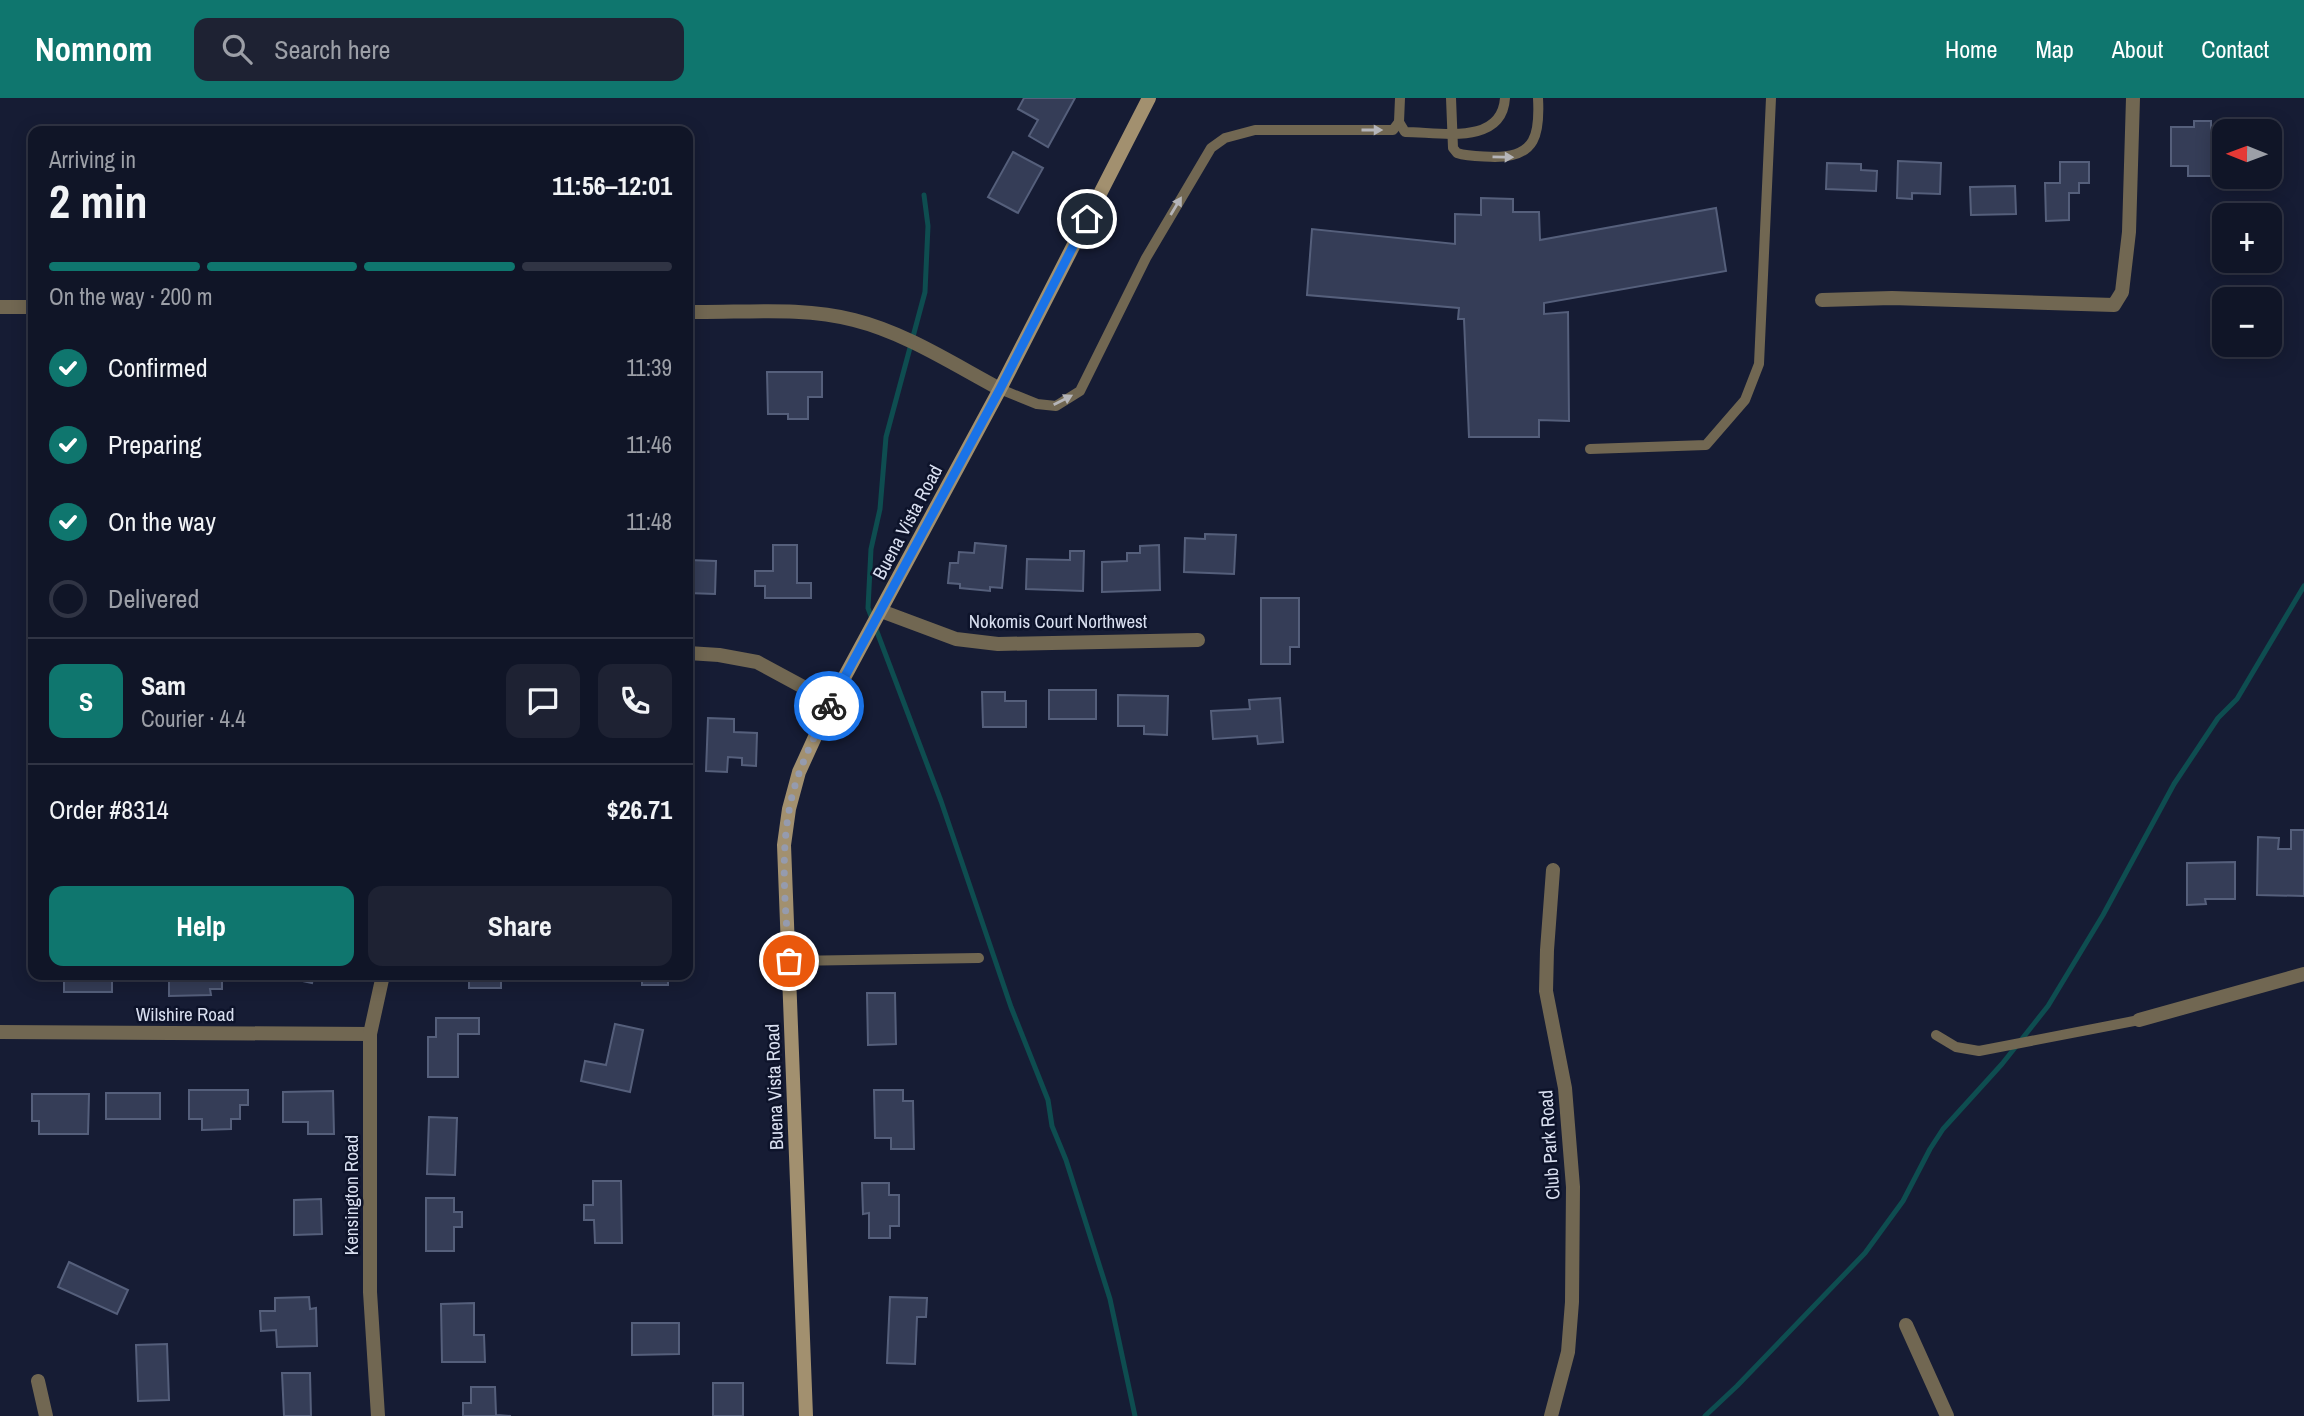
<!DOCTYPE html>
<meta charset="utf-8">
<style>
:root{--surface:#101527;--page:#1e2233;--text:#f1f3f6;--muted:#9c9fa7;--line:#303444;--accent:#0f766e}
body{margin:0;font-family:"Archivo Narrow",sans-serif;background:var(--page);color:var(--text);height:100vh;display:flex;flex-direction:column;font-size:26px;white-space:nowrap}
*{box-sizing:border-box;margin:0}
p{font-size:23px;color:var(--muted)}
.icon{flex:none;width:38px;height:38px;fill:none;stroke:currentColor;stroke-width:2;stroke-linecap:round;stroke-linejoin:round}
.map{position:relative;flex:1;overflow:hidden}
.details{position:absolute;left:28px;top:28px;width:665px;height:854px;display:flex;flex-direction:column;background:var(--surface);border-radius:14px;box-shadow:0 4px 18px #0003,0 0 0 2px var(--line)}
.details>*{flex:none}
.needle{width:46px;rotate:271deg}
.buttons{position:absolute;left:2212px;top:21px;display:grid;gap:14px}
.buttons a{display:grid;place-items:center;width:70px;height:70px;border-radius:14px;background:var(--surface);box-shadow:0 4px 18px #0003,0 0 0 2px var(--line);font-size:35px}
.pin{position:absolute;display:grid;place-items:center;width:60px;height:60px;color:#fff;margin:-30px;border:4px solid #fff;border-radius:50%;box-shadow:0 2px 7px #0007}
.courier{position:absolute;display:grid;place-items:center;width:70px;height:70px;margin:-35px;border:5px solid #1a73e8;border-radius:50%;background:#fff;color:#222;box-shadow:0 2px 9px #0007}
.overview em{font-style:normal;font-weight:700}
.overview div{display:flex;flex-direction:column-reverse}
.overview{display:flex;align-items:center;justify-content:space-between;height:119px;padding:0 21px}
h1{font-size:46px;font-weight:700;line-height:52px}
.bar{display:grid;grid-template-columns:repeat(4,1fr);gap:10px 7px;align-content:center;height:84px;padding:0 21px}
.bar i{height:9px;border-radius:5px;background:var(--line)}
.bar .on{background:var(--accent)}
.bar p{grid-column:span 4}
.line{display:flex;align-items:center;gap:18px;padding:0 21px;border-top:2px solid var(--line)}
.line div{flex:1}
.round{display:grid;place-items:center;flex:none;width:74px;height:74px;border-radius:14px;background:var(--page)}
ol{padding:0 21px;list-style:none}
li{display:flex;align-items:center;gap:21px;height:77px}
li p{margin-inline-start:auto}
li .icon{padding:7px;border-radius:50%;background:var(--accent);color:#fff;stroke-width:4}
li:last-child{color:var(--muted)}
li i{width:38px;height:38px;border:4px solid var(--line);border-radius:50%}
.primary-button{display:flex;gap:14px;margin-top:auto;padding:14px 21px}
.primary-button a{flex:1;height:80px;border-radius:14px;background:var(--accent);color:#fff;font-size:28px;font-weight:700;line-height:80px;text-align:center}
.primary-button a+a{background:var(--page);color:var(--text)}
header{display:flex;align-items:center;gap:42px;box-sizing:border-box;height:98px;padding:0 35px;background:var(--accent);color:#fff}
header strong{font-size:33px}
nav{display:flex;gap:38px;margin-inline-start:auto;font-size:24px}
.search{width:490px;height:63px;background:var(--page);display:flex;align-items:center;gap:18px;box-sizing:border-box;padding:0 24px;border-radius:14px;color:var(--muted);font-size:26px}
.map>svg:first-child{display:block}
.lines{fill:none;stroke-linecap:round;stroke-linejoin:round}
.stream{stroke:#0e4d50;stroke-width:5}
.building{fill:#353d57;stroke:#555f7b;stroke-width:2}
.lane{stroke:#716752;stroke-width:10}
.street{stroke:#716752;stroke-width:14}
.secondary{stroke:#a2906f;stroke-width:14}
.oneway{fill:#b5b5b9}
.done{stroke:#959bae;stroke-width:7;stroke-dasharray:0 12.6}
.route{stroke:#1a73e8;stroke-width:9}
.labels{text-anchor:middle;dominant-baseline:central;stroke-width:5;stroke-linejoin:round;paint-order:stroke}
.street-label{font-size:19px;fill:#d9dff0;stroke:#0d132a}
</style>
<header>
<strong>Nomnom</strong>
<div class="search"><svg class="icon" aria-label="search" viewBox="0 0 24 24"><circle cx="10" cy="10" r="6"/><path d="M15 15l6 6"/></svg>Search here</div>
<nav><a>Home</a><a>Map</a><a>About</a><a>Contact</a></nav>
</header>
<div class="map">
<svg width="2304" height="1318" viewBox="0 0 2304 1318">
<rect width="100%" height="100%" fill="#161c34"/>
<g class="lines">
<g class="stream">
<path d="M 924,97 L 928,128 L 925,194 L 886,339 L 880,411 L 871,451 L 868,510 L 941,703 L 1011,909 L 1048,1002 L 1052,1028 L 1066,1062 L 1110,1201 L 1135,1318"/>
<path d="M 1705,1318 L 1737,1288 L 1865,1155 L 1903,1103 L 1930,1051 L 1943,1031 L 2002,966 L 2048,908 L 2103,817 L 2174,686 L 2218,620 L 2237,601 L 2304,488"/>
</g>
</g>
<g class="building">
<path d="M 1024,0 L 1075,0 L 1048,49 L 1029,38 L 1038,22 L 1018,11 Z"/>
<path d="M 2194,23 L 2211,23 L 2211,78 L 2188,78 L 2188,68 L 2171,68 L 2171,29 L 2194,29 Z"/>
<path d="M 2245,25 L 2277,27 L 2275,59 L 2270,59 L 2270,33 L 2244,33 Z"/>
<path d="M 1013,54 L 1043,70 L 1018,115 L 988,99 Z"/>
<path d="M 1898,63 L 1941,65 L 1940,96 L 1912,95 L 1912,101 L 1897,100 Z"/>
<path d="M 2060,64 L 2089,64 L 2089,85 L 2079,85 L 2079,95 L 2069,95 L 2069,122 L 2046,123 L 2045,85 L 2060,85 Z"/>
<path d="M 1827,65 L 1861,66 L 1861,72 L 1877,73 L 1876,93 L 1826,91 Z"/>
<path d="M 2015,88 L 2016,116 L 1971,117 L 1970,89 Z"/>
<path d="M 1481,100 L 1513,101 L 1513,114 L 1539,114 L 1540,142 L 1716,110 L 1726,173 L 1544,205 L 1544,216 L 1568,214 L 1569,323 L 1539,322 L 1539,339 L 1469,339 L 1464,221 L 1458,221 L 1459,210 L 1307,197 L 1312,131 L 1455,146 L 1455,116 L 1481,117 Z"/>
<path d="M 767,274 L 822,274 L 822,299 L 808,299 L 808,321 L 788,321 L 788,316 L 768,316 Z"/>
<path d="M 1205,436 L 1236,437 L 1234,476 L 1184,474 L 1185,440 L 1205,441 Z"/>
<path d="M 975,445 L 1006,448 L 1002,490 L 990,489 L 990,493 L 960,490 L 960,486 L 948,485 L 950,465 L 958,465 L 959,454 L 974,455 Z"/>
<path d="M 773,447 L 797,447 L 797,485 L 811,485 L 811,500 L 765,500 L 765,488 L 755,488 L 755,473 L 773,473 Z"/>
<path d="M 1159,447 L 1160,492 L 1102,494 L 1102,464 L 1127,463 L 1127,455 L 1140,455 L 1140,448 Z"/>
<path d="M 1070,453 L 1084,453 L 1083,493 L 1026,491 L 1027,461 L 1070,462 Z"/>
<path d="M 688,462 L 716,463 L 715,496 L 688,495 Z"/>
<path d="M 1261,500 L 1299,500 L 1299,549 L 1290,549 L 1290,566 L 1261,566 Z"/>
<rect x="1049" y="592" width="47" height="29"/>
<path d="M 982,594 L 1005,594 L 1005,603 L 1026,603 L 1026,629 L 983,629 Z"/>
<path d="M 1118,597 L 1168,598 L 1167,637 L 1144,636 L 1144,628 L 1118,628 Z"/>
<path d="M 1280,600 L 1283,644 L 1258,646 L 1257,638 L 1213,641 L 1211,613 L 1250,611 L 1249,602 Z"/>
<path d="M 708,620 L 734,621 L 734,634 L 757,635 L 756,668 L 742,667 L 742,660 L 728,659 L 727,674 L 706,673 Z"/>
<path d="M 2291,732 L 2304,732 L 2304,798 L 2257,797 L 2258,739 L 2279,740 L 2278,751 L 2291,751 Z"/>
<path d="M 2235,764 L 2235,801 L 2205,801 L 2206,806 L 2187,807 L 2187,765 Z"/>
<rect x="64" y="877" width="48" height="17"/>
<path d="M 169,877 L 222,877 L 222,891 L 210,891 L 211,897 L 169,898 Z"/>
<path d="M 284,877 L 314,877 L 312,885 L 284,879 Z"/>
<rect x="469" y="877" width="32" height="13"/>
<path d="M 668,877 L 668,887 L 642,887 L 642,878 L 630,878 Z"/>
<path d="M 867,895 L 895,895 L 896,946 L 868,947 Z"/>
<path d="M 436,920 L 479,920 L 479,936 L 458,936 L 458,979 L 428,979 L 428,939 L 436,939 Z"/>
<path d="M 615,926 L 643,932 L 630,994 L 581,983 L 585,963 L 606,967 Z"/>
<path d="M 189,992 L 248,992 L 248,1007 L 240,1007 L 240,1021 L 231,1021 L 231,1031 L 202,1032 L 202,1021 L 189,1021 Z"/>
<path d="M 874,992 L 903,992 L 903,1003 L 913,1003 L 914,1051 L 891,1051 L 891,1040 L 875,1040 Z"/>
<path d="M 333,993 L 334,1036 L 308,1036 L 308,1024 L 283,1024 L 283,994 Z"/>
<rect x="106" y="995" width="54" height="26"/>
<path d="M 32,996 L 89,996 L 88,1036 L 39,1036 L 39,1023 L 32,1023 Z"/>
<path d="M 429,1019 L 457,1020 L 455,1077 L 427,1076 Z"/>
<path d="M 593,1083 L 621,1083 L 622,1145 L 595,1145 L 594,1122 L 584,1122 L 584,1107 L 593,1107 Z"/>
<path d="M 862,1085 L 889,1085 L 889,1097 L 899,1097 L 899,1128 L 890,1128 L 890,1140 L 869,1140 L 869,1115 L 863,1116 Z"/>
<path d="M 426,1100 L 454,1100 L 454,1114 L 462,1114 L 462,1129 L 454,1129 L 454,1153 L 426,1153 Z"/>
<path d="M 321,1101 L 322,1136 L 294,1137 L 294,1102 Z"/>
<path d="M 69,1164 L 128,1192 L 117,1216 L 58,1189 Z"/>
<path d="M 309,1199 L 310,1211 L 316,1210 L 317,1248 L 277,1249 L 276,1232 L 261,1233 L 260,1213 L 275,1213 L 275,1200 Z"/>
<path d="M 890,1199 L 927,1200 L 926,1219 L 917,1219 L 915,1266 L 887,1265 Z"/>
<path d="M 474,1205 L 474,1237 L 484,1237 L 485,1264 L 442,1264 L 441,1206 Z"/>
<path d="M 632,1225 L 679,1225 L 679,1256 L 632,1257 Z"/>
<path d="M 167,1246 L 169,1302 L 138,1303 L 136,1247 Z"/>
<path d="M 282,1275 L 310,1275 L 311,1318 L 284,1318 Z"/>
<rect x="713" y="1285" width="30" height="33"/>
<path d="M 471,1289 L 495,1289 L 496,1317 L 511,1318 L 463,1318 L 463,1305 L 471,1305 Z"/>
</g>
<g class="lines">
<g class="lane">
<path d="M 1451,0 L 1453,50 L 1457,55 C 1469,59 1482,58 1495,59 C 1536,59 1540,36 1538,0"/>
<path d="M 1399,24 L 1405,34 C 1440,34 1502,48 1505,0"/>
<path d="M 1000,291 L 1037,306 L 1056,308 L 1080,293 L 1146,160 L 1211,50 L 1225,40 L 1255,32 L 1393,32 L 1399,24 L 1400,0"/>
<path d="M 1590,351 L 1706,347 L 1745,302 L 1759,266 L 1771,0"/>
<path d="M 789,863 L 979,860"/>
<path d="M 1936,937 L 1956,949 L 1979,953 L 2139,922"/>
</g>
<g class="street">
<path d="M 1822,202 L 1892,200 L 2114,207 L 2122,194 L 2129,134 L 2133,0"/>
<path d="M 0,209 L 33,209"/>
<path d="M 688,214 C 742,215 802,208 854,222 C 906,235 953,266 1000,291"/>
<path d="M 881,513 L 956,541 L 998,546 L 1198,542"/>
<path d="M 688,555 L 719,557 L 757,564 L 831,604"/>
<path d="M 2139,922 L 2304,876"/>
<path d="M 0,934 L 370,936"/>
<path d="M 1906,1227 L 1947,1318"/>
<path d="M 38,1283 L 46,1318"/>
<path d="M 378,1318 L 370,1194 L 370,936 L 383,877"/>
<path d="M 1551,1318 L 1568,1254 L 1572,1204 L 1573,1089 L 1565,990 L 1546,893 L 1547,852 L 1553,772"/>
</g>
<path class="secondary" d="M 806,1318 L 784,747 L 789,711 L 799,674 L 831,604 L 1000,291 L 1149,0"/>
</g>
<defs><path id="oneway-solid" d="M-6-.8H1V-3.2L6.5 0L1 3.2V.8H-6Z" transform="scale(1.75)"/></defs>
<g class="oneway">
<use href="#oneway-solid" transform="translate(1372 32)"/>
<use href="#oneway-solid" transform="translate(1503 59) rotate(1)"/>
<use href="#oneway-solid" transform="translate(1176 108) rotate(-59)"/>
<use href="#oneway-solid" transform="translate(1063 302) rotate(-27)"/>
</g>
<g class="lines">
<path class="done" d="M 789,863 C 786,814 780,762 789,713 C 795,676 813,642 829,608"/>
<path class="route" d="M 829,608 L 1000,291 L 1087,121"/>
</g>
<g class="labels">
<g class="street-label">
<text transform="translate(907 424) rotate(-62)">Buena Vista Road</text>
<text x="1058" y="523">Nokomis Court Northwest</text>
<text x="185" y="916">Wilshire Road</text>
<text transform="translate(774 989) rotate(-92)">Buena Vista Road</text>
<text transform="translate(1549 1047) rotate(-94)">Club Park Road</text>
<text transform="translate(351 1097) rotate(-90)">Kensington Road</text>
</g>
</g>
</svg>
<div class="buttons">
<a><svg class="needle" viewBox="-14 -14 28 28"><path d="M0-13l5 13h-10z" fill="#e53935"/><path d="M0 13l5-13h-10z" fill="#9c9fa7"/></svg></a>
<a>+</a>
<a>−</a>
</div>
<div class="pin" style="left:789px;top:863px;background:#ea580c"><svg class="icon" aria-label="bag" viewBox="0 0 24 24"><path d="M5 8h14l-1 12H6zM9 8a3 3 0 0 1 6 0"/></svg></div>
<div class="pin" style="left:1087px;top:121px;background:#1f2937"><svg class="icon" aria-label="home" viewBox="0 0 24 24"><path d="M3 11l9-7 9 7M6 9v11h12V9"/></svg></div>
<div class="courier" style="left:829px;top:608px"><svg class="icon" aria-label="bike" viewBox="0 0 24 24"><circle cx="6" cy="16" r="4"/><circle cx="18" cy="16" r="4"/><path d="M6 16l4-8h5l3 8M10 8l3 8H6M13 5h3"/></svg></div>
<section class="details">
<div class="overview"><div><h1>2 min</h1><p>Arriving in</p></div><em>11:56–12:01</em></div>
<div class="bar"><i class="on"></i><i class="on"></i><i class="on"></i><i></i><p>On the way · 200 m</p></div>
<ol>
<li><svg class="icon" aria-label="check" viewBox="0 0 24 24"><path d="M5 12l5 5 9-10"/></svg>Confirmed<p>11:39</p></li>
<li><svg class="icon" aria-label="check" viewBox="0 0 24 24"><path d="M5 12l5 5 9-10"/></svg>Preparing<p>11:46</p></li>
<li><svg class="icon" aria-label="check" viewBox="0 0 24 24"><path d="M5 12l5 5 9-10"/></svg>On the way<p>11:48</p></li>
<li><i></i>Delivered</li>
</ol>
<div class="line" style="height:126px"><b class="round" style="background:var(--accent);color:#fff">S</b><div><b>Sam</b><p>Courier · 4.4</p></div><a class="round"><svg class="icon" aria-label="chat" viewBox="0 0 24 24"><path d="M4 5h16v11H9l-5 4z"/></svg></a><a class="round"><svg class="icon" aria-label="phone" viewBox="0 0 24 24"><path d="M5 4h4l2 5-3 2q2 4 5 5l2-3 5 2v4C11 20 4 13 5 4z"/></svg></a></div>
<div class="line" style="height:91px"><div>Order #8314</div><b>$26.71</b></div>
<div class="primary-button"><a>Help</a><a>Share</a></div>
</section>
</div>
